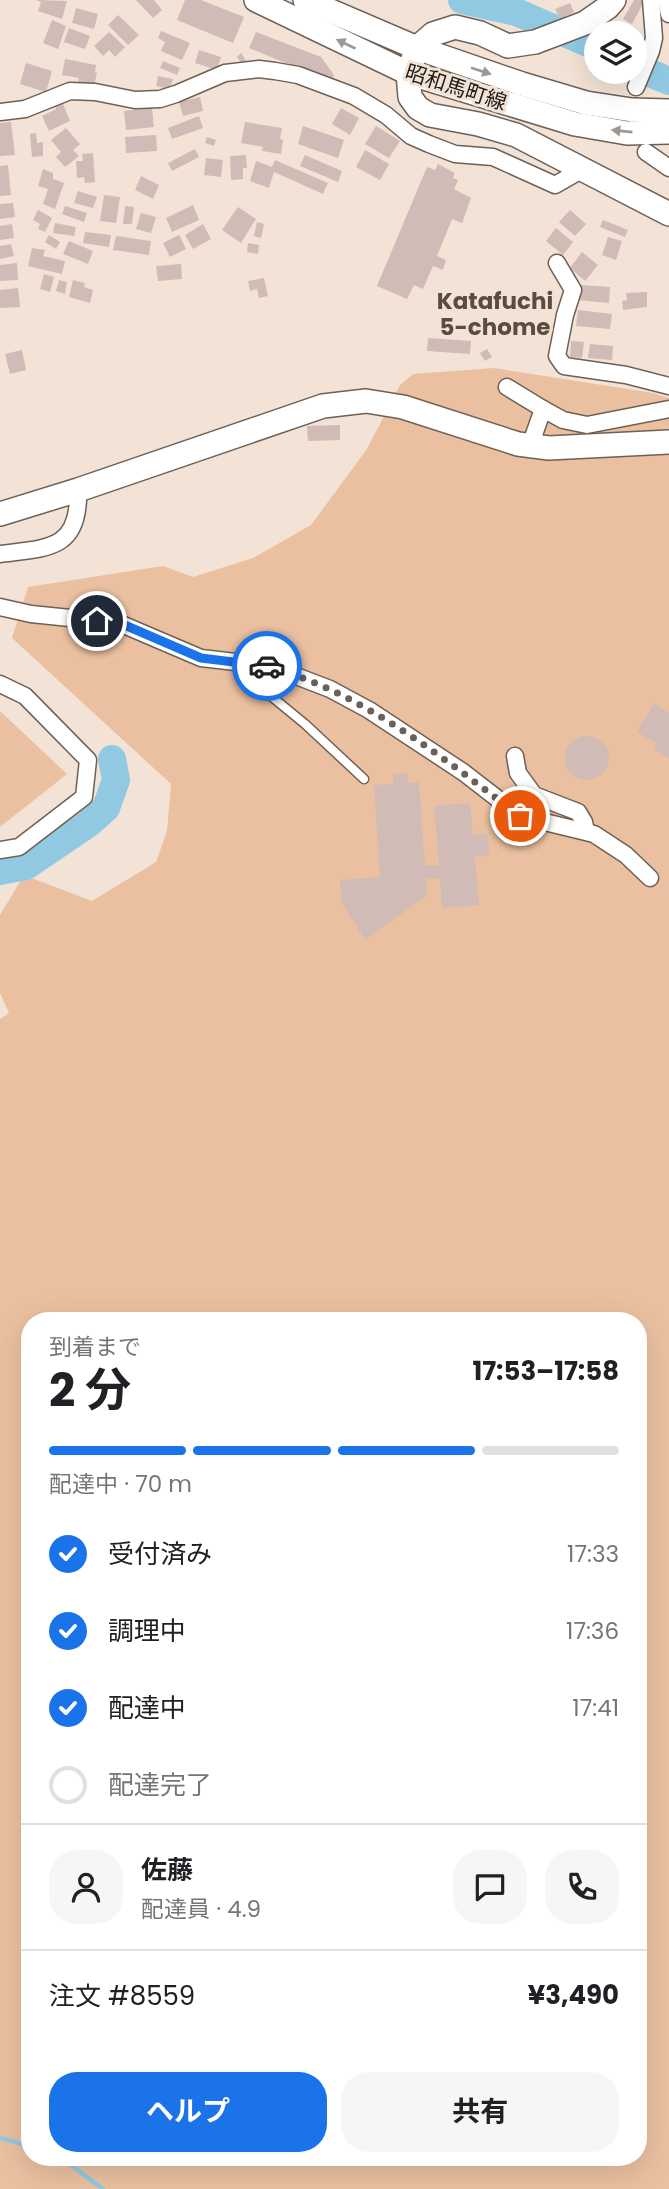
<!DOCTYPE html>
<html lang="ja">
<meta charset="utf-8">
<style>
:root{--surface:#fff;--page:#f6f6f6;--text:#202124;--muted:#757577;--line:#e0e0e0;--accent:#1a73e8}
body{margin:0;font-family:Poppins,"Noto Sans JP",sans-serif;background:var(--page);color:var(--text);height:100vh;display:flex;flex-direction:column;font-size:26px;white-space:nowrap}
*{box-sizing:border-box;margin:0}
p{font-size:23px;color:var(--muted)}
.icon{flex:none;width:38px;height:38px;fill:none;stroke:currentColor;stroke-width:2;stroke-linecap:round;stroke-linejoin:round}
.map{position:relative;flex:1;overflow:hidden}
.sheet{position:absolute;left:21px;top:1312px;width:626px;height:854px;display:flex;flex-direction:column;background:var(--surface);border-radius:28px;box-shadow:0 7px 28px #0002}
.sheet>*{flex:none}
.buttons{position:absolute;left:584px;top:21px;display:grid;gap:14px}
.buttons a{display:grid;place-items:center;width:63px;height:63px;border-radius:50%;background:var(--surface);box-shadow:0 7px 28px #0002;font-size:35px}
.pin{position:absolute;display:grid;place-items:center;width:60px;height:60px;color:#fff;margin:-30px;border:4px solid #fff;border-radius:50%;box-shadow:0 2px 7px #0007}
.courier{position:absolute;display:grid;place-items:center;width:70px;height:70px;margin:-35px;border:5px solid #1a73e8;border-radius:50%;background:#fff;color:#222;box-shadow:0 2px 9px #0007}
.overview em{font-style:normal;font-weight:700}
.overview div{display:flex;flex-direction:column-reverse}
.overview{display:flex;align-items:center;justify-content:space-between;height:119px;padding:0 28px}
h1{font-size:46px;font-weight:700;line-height:52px}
.bar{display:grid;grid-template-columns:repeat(4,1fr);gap:10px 7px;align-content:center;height:84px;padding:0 28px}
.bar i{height:9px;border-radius:5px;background:var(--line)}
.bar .active{background:var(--accent)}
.bar p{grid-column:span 4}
.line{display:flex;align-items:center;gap:18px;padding:0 28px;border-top:2px solid var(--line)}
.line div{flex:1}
.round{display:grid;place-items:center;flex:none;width:74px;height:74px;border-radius:28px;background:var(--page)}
ol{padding:0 28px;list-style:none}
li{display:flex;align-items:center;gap:21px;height:77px}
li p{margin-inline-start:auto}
li .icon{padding:7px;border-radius:50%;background:var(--accent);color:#fff;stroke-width:4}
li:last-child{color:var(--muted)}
li i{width:38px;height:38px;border:4px solid var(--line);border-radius:50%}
.cta{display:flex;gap:14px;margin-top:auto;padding:14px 28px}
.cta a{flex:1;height:80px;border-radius:28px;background:var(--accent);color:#fff;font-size:28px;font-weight:700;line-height:80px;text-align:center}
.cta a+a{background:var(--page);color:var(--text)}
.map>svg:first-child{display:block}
.green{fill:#eac0a0;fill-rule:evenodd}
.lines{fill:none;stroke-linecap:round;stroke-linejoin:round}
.stream{stroke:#91c9e3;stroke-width:4.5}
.river{stroke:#91c9e3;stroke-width:28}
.building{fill:#d0bbb6}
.lane-casing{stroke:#6e6055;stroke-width:11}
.street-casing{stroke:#6e6055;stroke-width:19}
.secondary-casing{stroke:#6e6055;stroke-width:26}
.lane{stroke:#fff;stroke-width:8}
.street{stroke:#fff;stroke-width:16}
.secondary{stroke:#fff;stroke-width:23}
.oneway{fill:#9b9896}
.done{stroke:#6a6159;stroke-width:7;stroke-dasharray:0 12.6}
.route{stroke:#1a73e8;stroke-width:9}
.labels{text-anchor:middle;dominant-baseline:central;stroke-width:6;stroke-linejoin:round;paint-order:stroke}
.street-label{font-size:21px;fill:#201b16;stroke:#f3e3d6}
.neighbourhood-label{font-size:23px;font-weight:bold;fill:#594c41;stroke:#f3e3d6}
</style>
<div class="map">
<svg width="669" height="2189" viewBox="0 0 669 2189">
<rect width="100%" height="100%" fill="#f3e3d6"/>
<g class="green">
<path d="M 494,368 L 653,393 L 669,398 L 669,2189 L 0,2189 L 0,1019 L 9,1013 L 0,993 L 0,915 L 24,875 L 92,901 L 156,862 L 167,831 L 171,784 L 12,638 L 28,587 L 163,566 L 193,577 L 253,558 L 311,525 L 367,449 L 400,385 L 413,374 ZM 30,1321 L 639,1321 L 639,2158 L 30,2158 Z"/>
<path d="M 0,711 L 67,774 L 0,827 Z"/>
</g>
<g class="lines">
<g class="stream">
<path d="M 516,12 L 522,0"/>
<path d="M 0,2138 L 30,2146"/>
<path d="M 58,2158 L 67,2162 L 103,2189"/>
</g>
<g class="river">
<path d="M 462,0 L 516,12 L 597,47"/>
<path d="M 635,67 L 669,81"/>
<path d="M 0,871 L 26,866 L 88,824 L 106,808 L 116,780 L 112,759"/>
</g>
</g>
<g class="building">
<path d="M 36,0 L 67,1 L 62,19 L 38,11 L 41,2 Z"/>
<path d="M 136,0 L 154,0 L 162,10 L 153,18 Z"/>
<path d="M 185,0 L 201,0 L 244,17 L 233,43 L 177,20 Z"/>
<path d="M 634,0 L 645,0 L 632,24 L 623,19 Z"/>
<path d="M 570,3 L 574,12 L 560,19 L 555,9 Z"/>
<path d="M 76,8 L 98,14 L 94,29 L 72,23 Z"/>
<path d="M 118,15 L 139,35 L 128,45 L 108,25 Z"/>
<path d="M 52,20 L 66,26 L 58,49 L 43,43 Z"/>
<path d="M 69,28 L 90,36 L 85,49 L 64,42 Z"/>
<path d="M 161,31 L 190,43 L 182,60 L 161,51 L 165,42 L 158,38 Z"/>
<path d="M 109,32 L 125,47 L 115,57 L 109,50 L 103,56 L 94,46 Z"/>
<path d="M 256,32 L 321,57 L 334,75 L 331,82 L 249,48 Z"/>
<path d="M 199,50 L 221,57 L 217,70 L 195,63 Z"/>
<path d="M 241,53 L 247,62 L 243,65 L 237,57 Z"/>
<path d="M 65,59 L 96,65 L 95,72 L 97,73 L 94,86 L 78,82 L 79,78 L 62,75 Z"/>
<path d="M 163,61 L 180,68 L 177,75 L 160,68 Z"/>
<path d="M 26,63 L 52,71 L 46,92 L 20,84 Z"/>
<path d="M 158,76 L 173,79 L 170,89 L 156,86 Z"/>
<path d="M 200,97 L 203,111 L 183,116 L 179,102 Z"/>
<path d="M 62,101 L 70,121 L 49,131 L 42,116 L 56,109 L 54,104 Z"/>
<path d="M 152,108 L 154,127 L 126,130 L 124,111 Z"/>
<path d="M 341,108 L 359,118 L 350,135 L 332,124 Z"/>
<path d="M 199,116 L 203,128 L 172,139 L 168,128 Z"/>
<path d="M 11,122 L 15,155 L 0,156 L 0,123 Z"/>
<path d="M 245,122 L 282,128 L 280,139 L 283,140 L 281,154 L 262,151 L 263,147 L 241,143 Z"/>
<path d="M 303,126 L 344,140 L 338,158 L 298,144 Z"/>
<path d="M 376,126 L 400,141 L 389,158 L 365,144 Z"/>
<path d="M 66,128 L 80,144 L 73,150 L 79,156 L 65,167 L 56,157 L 61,152 L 51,140 Z"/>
<path d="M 36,133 L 37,143 L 43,142 L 43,156 L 32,157 L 30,134 Z"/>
<path d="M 156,135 L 157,151 L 126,153 L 125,137 Z"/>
<path d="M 207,137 L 216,140 L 214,146 L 205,143 Z"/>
<path d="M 195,149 L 199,157 L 172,171 L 168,163 Z"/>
<path d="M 365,150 L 389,164 L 380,180 L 356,167 Z"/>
<path d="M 93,153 L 95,182 L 85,183 L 84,177 L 77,178 L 76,161 L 83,161 L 82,154 Z"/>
<path d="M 246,155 L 247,168 L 243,168 L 243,179 L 231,180 L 230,156 Z"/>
<path d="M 305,155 L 342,171 L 338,182 L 300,166 Z"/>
<path d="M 206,158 L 223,160 L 221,177 L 204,175 Z"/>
<path d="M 275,160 L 328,183 L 323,194 L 274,172 L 269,188 L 250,181 L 256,161 L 272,167 Z"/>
<path d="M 438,164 L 455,173 L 453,178 L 458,180 L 454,189 L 471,198 L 462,223 L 452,219 L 437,256 L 446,260 L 443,270 L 433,266 L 423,289 L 414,285 L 407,299 L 377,286 L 427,167 L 435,170 Z"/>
<path d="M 8,165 L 11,195 L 0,196 L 0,166 Z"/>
<path d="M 43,169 L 53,173 L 53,179 L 64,183 L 55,209 L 43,204 L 48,189 L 38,186 Z"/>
<path d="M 141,176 L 159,185 L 153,199 L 135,190 Z"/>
<path d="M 78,191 L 97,197 L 93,208 L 74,203 Z"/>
<path d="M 104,195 L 120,197 L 116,223 L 100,221 Z"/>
<path d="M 13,203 L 15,217 L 0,219 L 0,204 Z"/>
<path d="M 193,205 L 199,220 L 172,232 L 166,218 Z"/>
<path d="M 65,206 L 87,213 L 84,222 L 62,214 Z"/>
<path d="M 125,206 L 134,207 L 132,224 L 123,224 Z"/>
<path d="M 238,207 L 256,219 L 241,243 L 222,230 Z"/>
<path d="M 38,210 L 52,218 L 45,232 L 38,229 L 40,224 L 33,220 Z"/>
<path d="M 570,210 L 586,224 L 575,236 L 559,222 Z"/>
<path d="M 141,213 L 156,217 L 151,233 L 136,229 Z"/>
<path d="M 603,220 L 628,230 L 625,237 L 600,227 Z"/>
<path d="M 257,222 L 264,224 L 261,238 L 254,236 Z"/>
<path d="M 55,223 L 76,227 L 74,236 L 53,233 Z"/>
<path d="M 12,224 L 14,238 L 0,240 L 0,226 Z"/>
<path d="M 203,224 L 211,239 L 193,249 L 185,235 Z"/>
<path d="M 556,228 L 573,242 L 563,255 L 546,241 Z"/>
<path d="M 85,232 L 111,235 L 109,247 L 83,243 Z"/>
<path d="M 49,235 L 60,242 L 56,249 L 45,242 Z"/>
<path d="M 179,235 L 186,249 L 170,257 L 163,243 Z"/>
<path d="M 116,236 L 151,241 L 149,255 L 113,250 Z"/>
<path d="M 608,237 L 622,241 L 616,260 L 602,255 Z"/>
<path d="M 69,241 L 93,251 L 88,264 L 63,254 Z"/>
<path d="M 248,243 L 259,245 L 258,254 L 247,252 Z"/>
<path d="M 11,244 L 14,256 L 0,259 L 0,246 Z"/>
<path d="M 32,248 L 45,250 L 43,256 L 65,261 L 62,274 L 28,266 Z"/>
<path d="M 582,252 L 598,265 L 585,281 L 570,268 Z"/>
<path d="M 17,263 L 18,280 L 0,281 L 0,265 Z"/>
<path d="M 181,264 L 182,279 L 158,281 L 156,266 Z"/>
<path d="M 44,274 L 54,277 L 50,292 L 40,289 Z"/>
<path d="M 264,278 L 268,296 L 259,298 L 257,289 L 250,291 L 248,281 Z"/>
<path d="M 59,280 L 67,282 L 65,294 L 56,291 Z"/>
<path d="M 73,280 L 85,283 L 84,287 L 93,290 L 90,303 L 69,297 Z"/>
<path d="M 579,285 L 610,287 L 609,303 L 577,300 Z"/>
<path d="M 18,288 L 20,307 L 0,308 L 0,290 Z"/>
<path d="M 647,292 L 647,307 L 623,310 L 622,301 L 627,300 L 626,293 Z"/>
<path d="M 578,310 L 612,314 L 610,329 L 576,326 Z"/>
<path d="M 428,338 L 471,341 L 470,354 L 427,351 Z"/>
<path d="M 571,341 L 584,342 L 582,358 L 570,357 Z"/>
<path d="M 590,344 L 613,346 L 612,360 L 588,358 Z"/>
<path d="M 487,349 L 492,357 L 485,361 L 480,353 Z"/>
<path d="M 22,350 L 26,370 L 10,374 L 5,354 Z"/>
<path d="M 340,425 L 340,440 L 308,441 L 307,426 Z"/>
<path d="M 654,703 L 669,713 L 669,759 L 654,749 L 657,744 L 637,732 Z"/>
<circle cx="587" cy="758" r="22"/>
<path d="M 407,773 L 408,783 L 419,782 L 425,866 L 439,865 L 434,806 L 470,803 L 473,835 L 487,834 L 489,856 L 475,857 L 479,905 L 442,908 L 440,878 L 426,879 L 427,895 L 365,940 L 342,903 L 340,880 L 380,877 L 374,785 L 393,784 L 393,774 Z"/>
</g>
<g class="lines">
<defs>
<path id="lane" d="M 232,664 L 305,724 L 364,779"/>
<g id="street">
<path d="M 666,0 L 669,14"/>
<path d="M 636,87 L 651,51 L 654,38 L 651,0"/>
<path d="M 0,112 L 25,109 L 70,91 L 95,92 L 135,100 L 160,99 L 176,94 L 225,73 L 259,69 L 275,71 L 298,75 L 354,96 L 386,115 L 411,136 L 429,144 L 455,154 L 493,157 L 555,185 L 583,169"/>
<path d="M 646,152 L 669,168"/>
<path d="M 557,263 L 573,290 L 565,315 L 557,356 L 564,366 L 626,375 L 669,386"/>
<path d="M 507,387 L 543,409"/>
<path d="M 530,446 L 543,409 L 563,420 L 587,425 L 669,409"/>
<path d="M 0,554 C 48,548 80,550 78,490"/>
<path d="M 0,607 L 31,614 L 119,623 L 201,658 L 270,666 L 330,689 L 369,710 L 463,772 L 520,816 L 594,834 L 626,855 L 650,878"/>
<path d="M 0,684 L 25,696 L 88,760 L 84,797 L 19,847 L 0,850"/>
<path d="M 515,756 L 518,773 L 534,795 L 578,812 L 584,822 L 586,831"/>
</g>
<g id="secondary">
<path d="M 256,0 L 408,73 L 575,124 L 627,133 L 669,132"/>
<path d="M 305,0 L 417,48 L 522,84 L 586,103 L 632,110 L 669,111"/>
<path d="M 614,0 L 608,7 L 585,23 L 535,42 L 508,46 L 480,33 L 455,27 L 433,34 L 417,48 L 408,73 L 410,97 L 418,108 L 430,115 L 478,124 L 516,135 L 669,214"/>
<path d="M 0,514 L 78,490 L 323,406 L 366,401 L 403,407 L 518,444 L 549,448 L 669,442"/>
</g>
</defs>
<use href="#lane" class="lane-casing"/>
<use href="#street" class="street-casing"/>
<use href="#secondary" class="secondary-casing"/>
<use href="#lane" class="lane"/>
<use href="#street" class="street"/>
<use href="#secondary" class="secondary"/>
</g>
<defs><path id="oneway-solid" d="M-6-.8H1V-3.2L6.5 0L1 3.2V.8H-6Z" transform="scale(1.75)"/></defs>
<g class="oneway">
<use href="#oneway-solid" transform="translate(346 44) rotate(-154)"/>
<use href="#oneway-solid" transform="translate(481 71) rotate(18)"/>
<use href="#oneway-solid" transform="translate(622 131) rotate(-174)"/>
</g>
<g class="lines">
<path class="done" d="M 267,666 C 279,668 291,674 303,678 C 383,709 452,765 520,816"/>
<path class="route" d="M 97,621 L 120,623 L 201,658 L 267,666"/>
</g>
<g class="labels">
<g class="street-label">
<text transform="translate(456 87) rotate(18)">昭和馬町線</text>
</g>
<g class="neighbourhood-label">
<text x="495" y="301">Katafuchi<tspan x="495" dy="26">5-chome</tspan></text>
</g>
</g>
</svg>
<div class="buttons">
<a><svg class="icon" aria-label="layers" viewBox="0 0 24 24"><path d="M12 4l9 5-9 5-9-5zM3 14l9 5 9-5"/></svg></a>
</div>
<div class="pin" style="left:520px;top:816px;background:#ea580c"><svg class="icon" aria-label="bag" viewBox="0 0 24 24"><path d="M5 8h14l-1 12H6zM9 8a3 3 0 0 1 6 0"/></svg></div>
<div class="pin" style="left:97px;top:621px;background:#1f2937"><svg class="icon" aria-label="home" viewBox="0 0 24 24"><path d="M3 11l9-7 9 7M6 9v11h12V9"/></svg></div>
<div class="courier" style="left:267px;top:666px"><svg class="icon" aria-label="car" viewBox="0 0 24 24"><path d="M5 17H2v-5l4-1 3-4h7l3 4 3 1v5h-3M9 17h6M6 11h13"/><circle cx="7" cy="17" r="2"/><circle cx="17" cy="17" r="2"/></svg></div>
<section class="sheet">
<div class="overview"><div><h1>2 分</h1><p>到着まで</p></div><em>17:53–17:58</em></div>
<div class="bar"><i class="active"></i><i class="active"></i><i class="active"></i><i></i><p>配達中 · 70 m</p></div>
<ol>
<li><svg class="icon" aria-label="check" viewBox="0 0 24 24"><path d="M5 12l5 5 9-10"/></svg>受付済み<p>17:33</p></li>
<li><svg class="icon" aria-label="check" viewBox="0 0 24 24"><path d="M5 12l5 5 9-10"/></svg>調理中<p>17:36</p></li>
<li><svg class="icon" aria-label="check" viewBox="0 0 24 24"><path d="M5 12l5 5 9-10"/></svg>配達中<p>17:41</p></li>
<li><i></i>配達完了</li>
</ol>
<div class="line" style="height:126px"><a class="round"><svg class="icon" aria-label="person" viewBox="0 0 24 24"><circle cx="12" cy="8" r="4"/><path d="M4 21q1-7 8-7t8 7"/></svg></a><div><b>佐藤</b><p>配達員 · 4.9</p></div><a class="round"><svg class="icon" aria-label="chat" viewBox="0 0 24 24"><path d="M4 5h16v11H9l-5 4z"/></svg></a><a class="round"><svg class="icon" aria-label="phone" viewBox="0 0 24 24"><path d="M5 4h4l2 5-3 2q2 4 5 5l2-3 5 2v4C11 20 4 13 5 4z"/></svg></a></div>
<div class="line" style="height:91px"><div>注文 #8559</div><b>¥3,490</b></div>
<div class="cta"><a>ヘルプ</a><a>共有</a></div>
</section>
</div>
